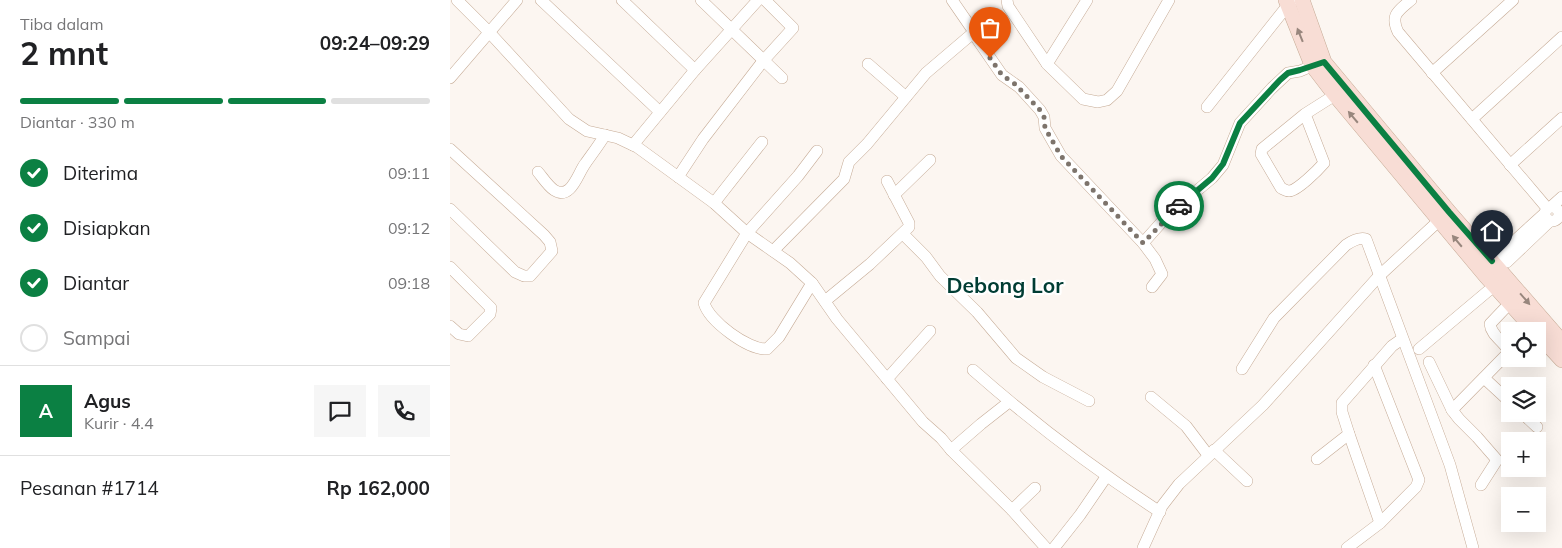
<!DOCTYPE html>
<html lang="id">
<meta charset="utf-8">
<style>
:root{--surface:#fff;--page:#f6f6f6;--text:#202124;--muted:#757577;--line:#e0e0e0;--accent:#0b8043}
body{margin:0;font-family:Mulish,sans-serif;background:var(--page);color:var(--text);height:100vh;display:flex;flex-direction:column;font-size:19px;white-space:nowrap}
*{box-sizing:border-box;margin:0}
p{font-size:16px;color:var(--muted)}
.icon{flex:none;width:28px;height:28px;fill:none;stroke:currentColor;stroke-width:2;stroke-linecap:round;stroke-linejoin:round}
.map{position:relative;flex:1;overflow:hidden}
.drawer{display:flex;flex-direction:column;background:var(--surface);width:450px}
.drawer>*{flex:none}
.buttons{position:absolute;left:1051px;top:322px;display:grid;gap:10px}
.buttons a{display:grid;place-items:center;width:45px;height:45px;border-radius:0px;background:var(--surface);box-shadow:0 5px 20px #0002;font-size:25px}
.pin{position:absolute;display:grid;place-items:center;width:42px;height:42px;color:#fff;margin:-51px -21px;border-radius:50% 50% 50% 0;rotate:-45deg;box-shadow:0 0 5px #0007}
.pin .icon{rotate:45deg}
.courier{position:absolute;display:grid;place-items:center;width:50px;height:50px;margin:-25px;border:4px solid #0b8043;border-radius:50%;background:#fff;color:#222;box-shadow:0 1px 6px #0007}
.overview em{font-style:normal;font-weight:700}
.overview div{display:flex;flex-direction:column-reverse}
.overview{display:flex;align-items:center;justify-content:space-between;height:85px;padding:0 20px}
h1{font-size:32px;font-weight:700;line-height:38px}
.bar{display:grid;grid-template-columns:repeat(4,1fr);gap:8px 5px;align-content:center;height:60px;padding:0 20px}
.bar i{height:6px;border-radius:4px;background:var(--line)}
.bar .active{background:var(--accent)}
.bar p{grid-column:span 4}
.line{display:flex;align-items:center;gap:12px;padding:0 20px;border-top:1px solid var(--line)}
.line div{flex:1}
.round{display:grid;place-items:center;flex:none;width:52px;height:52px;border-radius:0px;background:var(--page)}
ol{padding:0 20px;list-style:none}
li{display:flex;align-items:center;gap:15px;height:55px}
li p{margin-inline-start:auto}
li .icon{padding:5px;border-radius:50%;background:var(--accent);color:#fff;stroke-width:4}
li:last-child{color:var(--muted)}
li i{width:28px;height:28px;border:2px solid var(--line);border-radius:50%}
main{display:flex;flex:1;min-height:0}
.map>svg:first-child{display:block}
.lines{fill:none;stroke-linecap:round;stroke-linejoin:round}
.street-casing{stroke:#c6ab96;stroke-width:12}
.secondary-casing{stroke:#c6ab96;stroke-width:16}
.street{stroke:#fff;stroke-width:11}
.secondary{stroke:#f8ddd5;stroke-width:15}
.oneway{fill:#98867d}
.done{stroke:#7d746c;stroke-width:5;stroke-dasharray:0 9}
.route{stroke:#0b8043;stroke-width:6}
.labels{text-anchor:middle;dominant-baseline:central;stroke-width:4.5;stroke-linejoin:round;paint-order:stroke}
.quarter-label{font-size:21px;font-weight:bold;fill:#003d34;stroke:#fff}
</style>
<main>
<section class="drawer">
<div class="overview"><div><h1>2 mnt</h1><p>Tiba dalam</p></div><em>09:24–09:29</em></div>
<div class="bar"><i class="active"></i><i class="active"></i><i class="active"></i><i></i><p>Diantar · 330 m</p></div>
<ol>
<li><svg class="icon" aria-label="check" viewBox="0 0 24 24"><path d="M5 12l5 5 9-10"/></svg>Diterima<p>09:11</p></li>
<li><svg class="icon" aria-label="check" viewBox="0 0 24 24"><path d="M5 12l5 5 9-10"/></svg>Disiapkan<p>09:12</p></li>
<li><svg class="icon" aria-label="check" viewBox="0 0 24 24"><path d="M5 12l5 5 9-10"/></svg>Diantar<p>09:18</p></li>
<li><i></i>Sampai</li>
</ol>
<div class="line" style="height:90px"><b class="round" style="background:var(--accent);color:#fff">A</b><div><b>Agus</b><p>Kurir · 4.4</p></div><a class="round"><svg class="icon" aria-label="chat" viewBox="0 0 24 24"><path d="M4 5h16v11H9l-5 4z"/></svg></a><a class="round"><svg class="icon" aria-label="phone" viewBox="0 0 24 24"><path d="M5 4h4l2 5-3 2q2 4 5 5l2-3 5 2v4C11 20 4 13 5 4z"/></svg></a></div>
<div class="line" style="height:65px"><div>Pesanan #1714</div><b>Rp 162,000</b></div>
</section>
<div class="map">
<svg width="1112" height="548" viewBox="0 0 1112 548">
<rect width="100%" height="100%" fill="#fcf6f1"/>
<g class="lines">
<defs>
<g id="street">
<path d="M 7,0 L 39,32 L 119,119 L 137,131 L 168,138 L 187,147 L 264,203 L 297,233 L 340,263 L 362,283 L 387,319 L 473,422 L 491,438 L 501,450 L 562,510 L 596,548"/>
<path d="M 91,0 L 210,112"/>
<path d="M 172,0 L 245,70"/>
<path d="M 251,0 L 332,78"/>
<path d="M 557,0 L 558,6 L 597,64 L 633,99 L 648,102 L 657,100 L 667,91 L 719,0"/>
<path d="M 961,0 C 948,11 940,15 948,32 L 1097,208"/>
<path d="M 523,33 L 552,75 L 569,87 L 590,110 L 594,117 L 595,128 L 611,156 L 693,243 L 718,215 L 762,178 L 773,165 L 790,123 L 822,88 L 838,73 L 850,71 L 869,63"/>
<path d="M 418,64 L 456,97"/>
<path d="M 597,64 L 637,0"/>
<path d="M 982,73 L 1063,0"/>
<path d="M 0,78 L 67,0"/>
<path d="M 757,107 L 842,0"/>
<path d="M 855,114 L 874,163 C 868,170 847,191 839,191 C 836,191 833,189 831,188 L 811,154 L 812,149 L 855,114 L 885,95"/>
<path d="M 1022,119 L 1112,37"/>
<path d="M 183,145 L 245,70 L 308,0"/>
<path d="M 0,149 L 94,235 L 100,242 L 102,251 L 80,276 L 74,276 L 65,272 L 0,209"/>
<path d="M 1060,165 L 1112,118"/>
<path d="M 88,172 C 93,178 98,186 104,190 C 121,201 128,173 135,164 C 142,154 149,145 155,135"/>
<path d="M 228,177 L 253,139 L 313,61 L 343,28 L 315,0"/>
<path d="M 444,195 L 480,160"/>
<path d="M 264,203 L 312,142"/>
<path d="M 1102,206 L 1112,197"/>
<circle cx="1102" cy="214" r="7"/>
<path d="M 453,234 L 476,257 L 490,276 L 527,312 L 566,358 L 593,377 L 639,401"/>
<path d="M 693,243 L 705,259 L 712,274 L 702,287"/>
<path d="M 323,251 L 394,179 L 399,162 L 417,144 L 476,73 L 523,33 L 522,29 L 502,0"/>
<path d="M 1051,261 L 1057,262 L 1100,221"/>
<path d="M 0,267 L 41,308 L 40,314 L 18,336 L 9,334 L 0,326"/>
<path d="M 1040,271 L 1051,261 L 1050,254 L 1094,214"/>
<path d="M 362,283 L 329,337 L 317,349 C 298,350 259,321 254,303 L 297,233 L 348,176 L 367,151"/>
<path d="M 375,301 L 420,264 L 459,227 L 459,223 L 437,181"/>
<path d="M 969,349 L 1044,286"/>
<path d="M 979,362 L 1002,410"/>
<path d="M 924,365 L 969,480 L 966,487 L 930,523"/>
<path d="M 792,369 L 824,318 L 896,245 C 902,241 909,237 916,239 L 1000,465 L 1023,548"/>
<path d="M 523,370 C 582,422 644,469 710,512"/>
<path d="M 1034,378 L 1060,402"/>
<path d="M 437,379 L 480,331"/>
<path d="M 701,397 L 736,426 L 758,455"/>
<path d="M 1073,414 L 1087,427"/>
<path d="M 501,450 L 531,424 L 559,402"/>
<path d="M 764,450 L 797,481"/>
<path d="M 867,459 L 899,434"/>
<path d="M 1031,485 L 1047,460 L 1027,437 L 1009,419 L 1002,410 L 1056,355 L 1058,350 C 1053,341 1041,335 1040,324 L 1060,303"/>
<path d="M 562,510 L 585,488"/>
<path d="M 604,548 L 630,515 L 656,477"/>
<path d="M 693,548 L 712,506 L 729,484 L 813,405 L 929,276 L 994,216"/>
<path d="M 897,548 L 930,523 L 899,434 L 892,412 L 892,403 L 942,346 L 952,339"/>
</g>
<g id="secondary">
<path d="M 836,0 L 862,65 L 885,95 L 1035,275 L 1085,331"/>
<path d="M 852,0 L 874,62 L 999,212 L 1112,342"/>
<path d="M 1088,334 L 1112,360"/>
</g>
</defs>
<use href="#street" class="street-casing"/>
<use href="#secondary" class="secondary-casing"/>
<use href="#street" class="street"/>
<use href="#secondary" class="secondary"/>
</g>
<defs><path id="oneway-solid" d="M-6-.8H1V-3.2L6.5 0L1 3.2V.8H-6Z" transform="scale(1.25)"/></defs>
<g class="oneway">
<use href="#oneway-solid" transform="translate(850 35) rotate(-112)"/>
<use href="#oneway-solid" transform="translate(903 117) rotate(-130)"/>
<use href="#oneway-solid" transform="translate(1007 241) rotate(-130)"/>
<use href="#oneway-solid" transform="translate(1075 299) rotate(49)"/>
</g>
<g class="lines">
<path class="done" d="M 540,58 L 552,75 L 565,84 L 590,110 L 594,117 L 595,128 L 611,156 L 693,243 L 729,206"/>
<path class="route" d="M 729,206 L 762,178 L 773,164 L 790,123 L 830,80 L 838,73 L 850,70 L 874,62 L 999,212 L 1042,261"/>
</g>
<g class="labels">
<g class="quarter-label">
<text x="555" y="285">Debong Lor</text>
</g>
</g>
</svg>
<div class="buttons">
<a><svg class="icon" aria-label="locate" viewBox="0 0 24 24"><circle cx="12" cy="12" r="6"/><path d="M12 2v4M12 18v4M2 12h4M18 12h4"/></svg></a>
<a><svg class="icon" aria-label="layers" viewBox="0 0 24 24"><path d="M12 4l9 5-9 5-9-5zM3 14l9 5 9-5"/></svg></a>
<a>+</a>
<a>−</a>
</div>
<div class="pin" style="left:540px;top:58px;background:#ea580c"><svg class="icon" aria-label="bag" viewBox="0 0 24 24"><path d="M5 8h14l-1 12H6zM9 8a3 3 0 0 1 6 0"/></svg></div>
<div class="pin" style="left:1042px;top:261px;background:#1f2937"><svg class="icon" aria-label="home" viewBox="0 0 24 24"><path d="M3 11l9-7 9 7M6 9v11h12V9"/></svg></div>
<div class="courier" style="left:729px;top:206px"><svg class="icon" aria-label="car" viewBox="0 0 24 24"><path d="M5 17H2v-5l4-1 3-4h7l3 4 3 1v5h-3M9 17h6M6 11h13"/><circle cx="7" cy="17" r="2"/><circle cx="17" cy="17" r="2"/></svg></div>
</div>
</main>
